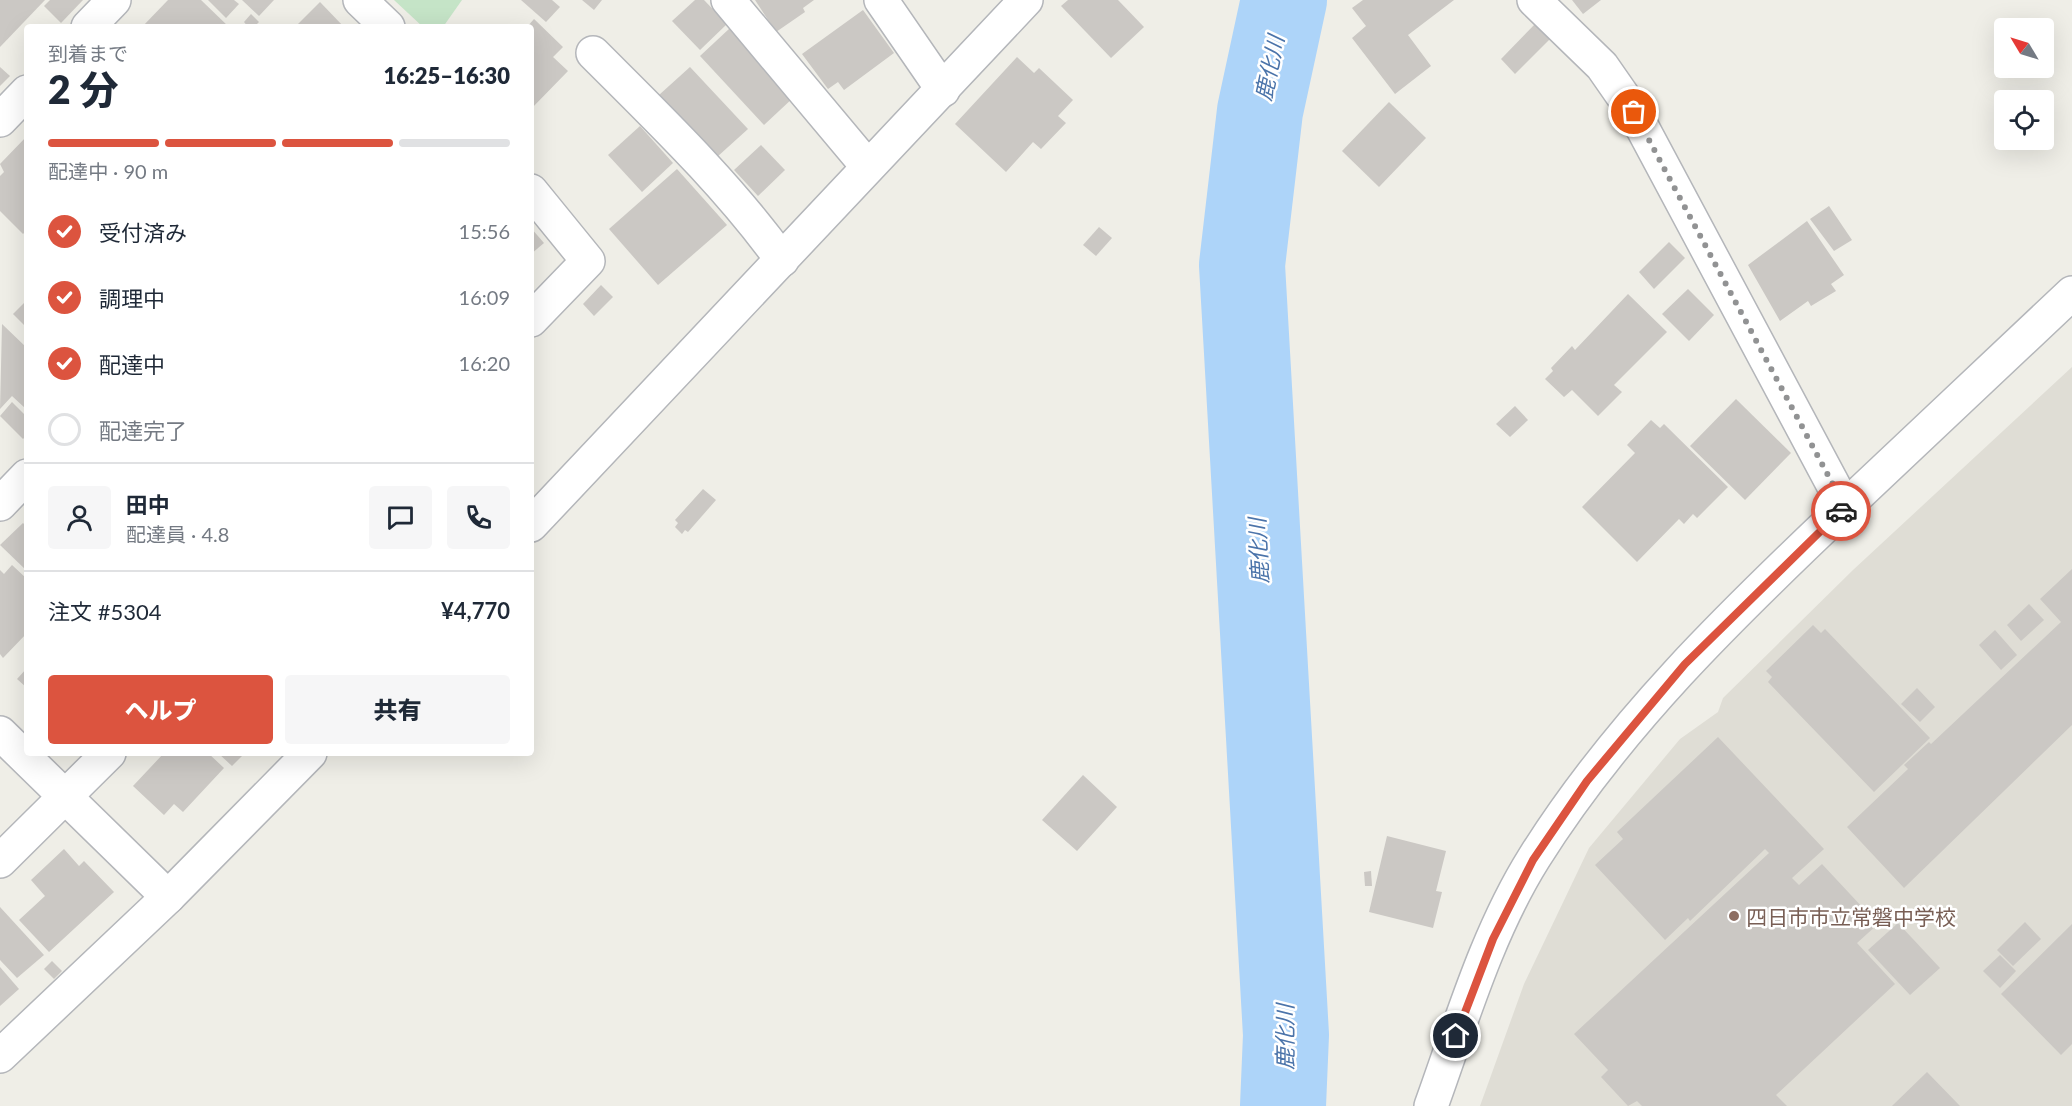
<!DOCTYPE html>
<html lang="ja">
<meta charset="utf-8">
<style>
:root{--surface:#fff;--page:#f6f6f7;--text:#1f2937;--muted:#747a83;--line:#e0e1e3;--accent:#dc543f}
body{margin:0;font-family:Lato,"Noto Sans JP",sans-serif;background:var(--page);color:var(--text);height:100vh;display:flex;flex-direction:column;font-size:22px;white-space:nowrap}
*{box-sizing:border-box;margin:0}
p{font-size:20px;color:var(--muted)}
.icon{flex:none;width:33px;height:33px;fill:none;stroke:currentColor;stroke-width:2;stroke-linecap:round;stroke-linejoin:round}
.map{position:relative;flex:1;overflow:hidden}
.details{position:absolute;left:24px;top:24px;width:510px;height:732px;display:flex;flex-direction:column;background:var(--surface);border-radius:6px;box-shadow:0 6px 24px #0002}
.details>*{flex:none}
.needle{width:39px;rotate:308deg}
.buttons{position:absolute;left:1994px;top:18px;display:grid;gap:12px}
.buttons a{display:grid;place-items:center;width:60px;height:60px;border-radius:6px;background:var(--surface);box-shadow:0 6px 24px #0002;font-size:30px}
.pin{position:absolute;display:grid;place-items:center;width:51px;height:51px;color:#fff;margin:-26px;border:3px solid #fff;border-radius:50%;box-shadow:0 2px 6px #0007}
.courier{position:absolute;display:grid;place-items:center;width:60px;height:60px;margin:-30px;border:4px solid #dc543f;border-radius:50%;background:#fff;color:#222;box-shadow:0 2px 8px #0007}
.summary em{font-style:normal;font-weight:800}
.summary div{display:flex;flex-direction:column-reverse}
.summary{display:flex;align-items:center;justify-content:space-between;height:102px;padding:0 24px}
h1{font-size:39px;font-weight:800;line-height:45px}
.bar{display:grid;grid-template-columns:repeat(4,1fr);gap:9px 6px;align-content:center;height:72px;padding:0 24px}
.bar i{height:8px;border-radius:4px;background:var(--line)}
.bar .current{background:var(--accent)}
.bar p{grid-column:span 4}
.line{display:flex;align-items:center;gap:15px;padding:0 24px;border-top:2px solid var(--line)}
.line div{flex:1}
.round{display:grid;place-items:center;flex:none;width:63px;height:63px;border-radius:6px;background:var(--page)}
ol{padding:0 24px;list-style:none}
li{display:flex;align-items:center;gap:18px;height:66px}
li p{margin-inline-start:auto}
li .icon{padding:6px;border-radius:50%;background:var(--accent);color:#fff;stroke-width:4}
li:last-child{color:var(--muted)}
li i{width:33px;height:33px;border:3px solid var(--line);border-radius:50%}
.action{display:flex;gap:12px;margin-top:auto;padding:12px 24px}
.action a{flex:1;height:69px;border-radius:6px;background:var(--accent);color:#fff;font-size:24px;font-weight:800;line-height:69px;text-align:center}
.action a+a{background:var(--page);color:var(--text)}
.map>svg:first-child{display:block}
.education{fill:#dfddd5}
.green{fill:#c5e4c7}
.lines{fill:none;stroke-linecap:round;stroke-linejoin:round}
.river{stroke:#add4f9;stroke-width:86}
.building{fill:#cbc8c4}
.minor-casing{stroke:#b4b6ba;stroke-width:36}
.minor{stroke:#fff;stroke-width:33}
.done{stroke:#919293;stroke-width:6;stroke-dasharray:0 10.8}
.route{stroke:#dc543f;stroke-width:8}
.education-dot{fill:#8d6e63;stroke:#fff;stroke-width:2}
.labels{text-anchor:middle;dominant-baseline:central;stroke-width:5;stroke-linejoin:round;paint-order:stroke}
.education-label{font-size:21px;fill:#785e54;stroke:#fff;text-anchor:start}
.water-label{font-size:22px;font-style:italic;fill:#4b74aa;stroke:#fff}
</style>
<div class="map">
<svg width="2072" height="1106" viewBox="0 0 2072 1106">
<rect width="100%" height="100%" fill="#efeee7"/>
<path class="education" d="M 2072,367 L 2072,1106 L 1480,1106 L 1524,984 L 1589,848 L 1680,739 L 1718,712 L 1723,698 L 1853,570 Z"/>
<path class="green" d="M 394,0 L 462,0 L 443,27 L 423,27 Z"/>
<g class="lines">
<path class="river" d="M 1283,1106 L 1286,1035 L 1242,265 L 1260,111 L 1284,0"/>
</g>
<g class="building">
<path d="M 0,0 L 45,0 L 0,47 Z"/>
<path d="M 50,0 L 83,0 L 61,23 L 44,6 Z"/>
<path d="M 168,0 L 201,0 L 229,27 L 142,27 Z"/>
<path d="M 208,0 L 234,0 L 239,4 L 226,18 Z"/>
<path d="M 242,0 L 274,0 L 259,16 Z"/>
<path d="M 521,0 L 552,0 L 560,7 L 546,22 Z"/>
<path d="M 582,0 L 602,0 L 594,10 Z"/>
<path d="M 695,0 L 704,0 L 727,24 L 700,50 L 672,21 Z"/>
<path d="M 755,0 L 814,0 L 803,8 L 805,12 L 776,32 Z"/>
<path d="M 1068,0 L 1118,0 L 1144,27 L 1111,58 L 1061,6 Z"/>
<path d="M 1363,0 L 1454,0 L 1408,35 L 1431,66 L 1395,94 L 1352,38 L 1366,26 L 1352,8 Z"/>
<path d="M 1572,0 L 1601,0 L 1583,14 Z"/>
<path d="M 320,2 L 344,27 L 295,27 Z"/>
<path d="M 863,10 L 894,53 L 844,90 L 838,82 L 828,89 L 802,54 Z"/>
<path d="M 251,14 L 259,22 L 254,27 L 248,27 L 244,22 Z"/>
<path d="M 534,19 L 563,47 L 553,57 L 568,71 L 531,109 L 531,27 L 527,27 Z"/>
<path d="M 1536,23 L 1551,38 L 1515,74 L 1501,59 Z"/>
<path d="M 730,28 L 794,97 L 764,125 L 700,56 Z"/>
<path d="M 1017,57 L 1034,73 L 1039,68 L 1073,100 L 1058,116 L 1066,123 L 1041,149 L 1033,142 L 1006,172 L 955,124 Z"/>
<path d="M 0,67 L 10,76 L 0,86 Z"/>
<path d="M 690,67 L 748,129 L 717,157 L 659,95 Z"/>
<path d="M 1389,102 L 1426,138 L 1379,187 L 1342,151 Z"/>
<path d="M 640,126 L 673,163 L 642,192 L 608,155 Z"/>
<path d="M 27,136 L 27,230 L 23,234 L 0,211 L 0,176 L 4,172 L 0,164 Z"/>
<path d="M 761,145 L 785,170 L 758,196 L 734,170 Z"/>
<path d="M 677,169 L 727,225 L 658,285 L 609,229 Z"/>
<path d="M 1829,206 L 1852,240 L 1834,251 L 1810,219 Z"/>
<path d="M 1807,221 L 1844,275 L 1831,284 L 1836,291 L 1811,306 L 1808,301 L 1780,321 L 1748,265 Z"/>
<path d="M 1099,227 L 1112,238 L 1096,256 L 1083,245 Z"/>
<path d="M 531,228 L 544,243 L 531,254 Z"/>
<path d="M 1669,242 L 1685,258 L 1654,289 L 1639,272 Z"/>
<path d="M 601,285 L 613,297 L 594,316 L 583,304 Z"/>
<path d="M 1688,289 L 1714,315 L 1689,341 L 1662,314 Z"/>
<path d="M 1628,294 L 1667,332 L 1614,385 L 1622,392 L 1598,416 L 1572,390 L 1564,397 L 1545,379 L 1553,371 L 1551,368 L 1572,346 L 1575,350 Z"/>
<path d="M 27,300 L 27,328 L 13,314 Z"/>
<path d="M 2,324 L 27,348 L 27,406 L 25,408 L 12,396 L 0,409 Z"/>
<path d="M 1736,399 L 1791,453 L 1745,500 L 1690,446 Z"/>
<path d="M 12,402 L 27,417 L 27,435 L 23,439 L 0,416 Z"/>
<path d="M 1515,406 L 1528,420 L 1510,437 L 1496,424 Z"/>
<path d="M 1651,420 L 1660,428 L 1664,424 L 1728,487 L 1697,518 L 1693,514 L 1684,524 L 1679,519 L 1637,562 L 1582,507 L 1635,453 L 1627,445 Z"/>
<path d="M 703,489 L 716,500 L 688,532 L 685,530 L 682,534 L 675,527 L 678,523 L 675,520 Z"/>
<path d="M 23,523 L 27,527 L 27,571 L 0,545 Z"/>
<path d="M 12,565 L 27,579 L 27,633 L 3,658 L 0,654 L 0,570 L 4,574 Z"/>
<path d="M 2072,569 L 2072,725 L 1904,888 L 1847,827 L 1908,769 L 1904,765 L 1929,742 L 1931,744 L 2061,622 L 2040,599 Z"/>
<path d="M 2029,604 L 2044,620 L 2021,641 L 2007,625 Z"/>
<path d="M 1813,625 L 1821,633 L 1825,629 L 1930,738 L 1874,792 L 1768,682 L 1772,677 L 1766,671 Z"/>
<path d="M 1995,630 L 2017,655 L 2001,670 L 1979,645 Z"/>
<path d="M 27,668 L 27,688 L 17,679 Z"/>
<path d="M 1917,688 L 1935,707 L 1920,722 L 1901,704 Z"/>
<path d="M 1718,737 L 1824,849 L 1792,878 L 1799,885 L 1822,864 L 1878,924 L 1857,943 L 1895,984 L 1776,1095 L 1787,1106 L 1642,1106 L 1637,1101 L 1628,1106 L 1601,1077 L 1608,1070 L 1574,1034 L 1769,853 L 1765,849 L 1690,921 L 1688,918 L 1665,940 L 1595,865 L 1623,839 L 1617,832 Z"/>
<path d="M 164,753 L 208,753 L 224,768 L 183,812 L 174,804 L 164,815 L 133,786 Z"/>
<path d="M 218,753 L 245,753 L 232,766 Z"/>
<path d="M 1083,775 L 1117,807 L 1077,851 L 1042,820 Z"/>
<path d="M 1387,836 L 1446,851 L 1436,891 L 1442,892 L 1433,928 L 1369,912 Z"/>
<path d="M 64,849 L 79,866 L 84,861 L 114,892 L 49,952 L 19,920 L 45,896 L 31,880 Z"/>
<path d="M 1371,871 L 1372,886 L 1365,886 L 1364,872 Z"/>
<path d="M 0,907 L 44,955 L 17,978 L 0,960 Z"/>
<path d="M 2025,922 L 2041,939 L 2013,966 L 1997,950 Z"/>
<path d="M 1898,923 L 1940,968 L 1910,995 L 1868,950 Z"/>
<path d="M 2072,924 L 2072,1044 L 2061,1055 L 2001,994 Z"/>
<path d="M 2000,955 L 2016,971 L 2000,988 L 1983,971 Z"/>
<path d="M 52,961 L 62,971 L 54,979 L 44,969 Z"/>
<path d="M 0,967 L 19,989 L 0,1006 Z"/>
<path d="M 1927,1072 L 1960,1106 L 1892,1106 Z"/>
</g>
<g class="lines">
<defs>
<g id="minor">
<path d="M 360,0 L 388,27"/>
<path d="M 728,0 L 868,167"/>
<path d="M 881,0 L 943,90"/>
<path d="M 1534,0 L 1602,66 L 1634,112 L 1845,507"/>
<path d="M 88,27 L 114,0"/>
<path d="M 593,53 C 659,119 727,184 782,260"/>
<path d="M 0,120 L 27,92"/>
<path d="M 531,191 L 588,261 L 531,320"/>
<path d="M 0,504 L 27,476"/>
<path d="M 531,525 L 1026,0"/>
<path d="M 0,733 L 168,897"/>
<path d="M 0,861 L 109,753"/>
<path d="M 0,1056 L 168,897 L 310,753"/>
<path d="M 1431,1106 C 1461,1023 1487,933 1534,858 C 1618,724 1732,614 1845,507 C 1921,436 1996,364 2072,293"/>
</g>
</defs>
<use href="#minor" class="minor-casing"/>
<use href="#minor" class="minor"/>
</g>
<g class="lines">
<path class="done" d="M 1634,112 L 1845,507 L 1841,511"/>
<path class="route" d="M 1456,1036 L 1493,939 L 1533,860 L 1587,781 L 1685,664 L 1841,511"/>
</g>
<circle class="education-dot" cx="1734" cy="916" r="6"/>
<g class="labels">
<g class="education-label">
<text x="1746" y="916">四日市市立常磐中学校</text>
</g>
<g class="water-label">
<text transform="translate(1269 68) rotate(-78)">鹿化川</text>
<text transform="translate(1258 551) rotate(-93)">鹿化川</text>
<text transform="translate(1284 1037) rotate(-90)">鹿化川</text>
</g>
</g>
</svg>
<div class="buttons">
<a><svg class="needle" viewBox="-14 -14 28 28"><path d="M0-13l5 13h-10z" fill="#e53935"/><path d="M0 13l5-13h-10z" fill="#747a83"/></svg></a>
<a><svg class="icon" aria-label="locate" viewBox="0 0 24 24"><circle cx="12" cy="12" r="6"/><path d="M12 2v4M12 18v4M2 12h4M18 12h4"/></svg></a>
</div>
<div class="pin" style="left:1634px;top:112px;background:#ea580c"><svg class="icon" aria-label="bag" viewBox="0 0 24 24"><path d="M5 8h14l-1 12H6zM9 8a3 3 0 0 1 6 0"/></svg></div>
<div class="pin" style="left:1456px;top:1036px;background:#1f2937"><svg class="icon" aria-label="home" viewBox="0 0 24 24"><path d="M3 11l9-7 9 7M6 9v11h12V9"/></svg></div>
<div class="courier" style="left:1841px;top:511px"><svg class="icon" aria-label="car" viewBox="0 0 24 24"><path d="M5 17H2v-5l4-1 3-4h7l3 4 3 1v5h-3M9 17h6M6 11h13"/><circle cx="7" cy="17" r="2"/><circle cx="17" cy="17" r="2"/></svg></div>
<section class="details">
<div class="summary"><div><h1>2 分</h1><p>到着まで</p></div><em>16:25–16:30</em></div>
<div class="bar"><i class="current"></i><i class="current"></i><i class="current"></i><i></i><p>配達中 · 90 m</p></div>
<ol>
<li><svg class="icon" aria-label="check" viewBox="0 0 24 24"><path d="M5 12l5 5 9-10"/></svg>受付済み<p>15:56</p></li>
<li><svg class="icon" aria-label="check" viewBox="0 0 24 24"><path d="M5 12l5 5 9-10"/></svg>調理中<p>16:09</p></li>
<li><svg class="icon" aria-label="check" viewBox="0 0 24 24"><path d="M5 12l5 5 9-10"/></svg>配達中<p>16:20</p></li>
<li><i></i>配達完了</li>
</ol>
<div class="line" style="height:108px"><a class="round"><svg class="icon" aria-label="person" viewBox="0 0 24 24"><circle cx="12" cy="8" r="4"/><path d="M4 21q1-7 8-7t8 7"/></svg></a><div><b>田中</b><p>配達員 · 4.8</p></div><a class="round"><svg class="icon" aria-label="chat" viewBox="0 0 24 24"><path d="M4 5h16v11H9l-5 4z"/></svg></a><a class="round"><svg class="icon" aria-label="phone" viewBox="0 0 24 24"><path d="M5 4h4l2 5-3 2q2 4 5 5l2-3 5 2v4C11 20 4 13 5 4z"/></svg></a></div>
<div class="line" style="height:78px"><div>注文 #5304</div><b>¥4,770</b></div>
<div class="action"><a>ヘルプ</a><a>共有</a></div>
</section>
</div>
